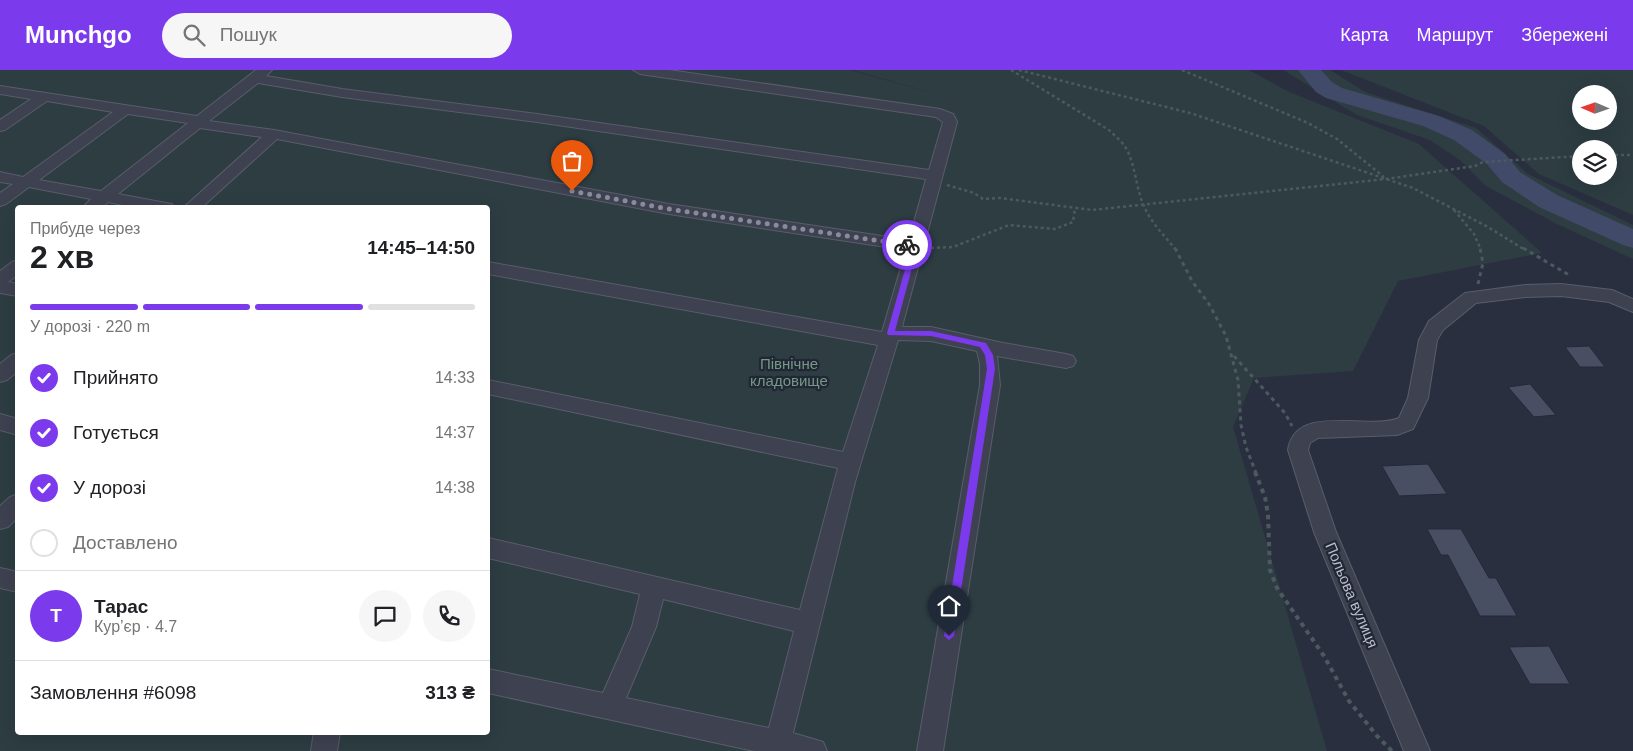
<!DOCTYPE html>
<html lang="uk">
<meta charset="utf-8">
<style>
:root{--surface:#fff;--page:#f6f6f6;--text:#202124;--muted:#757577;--line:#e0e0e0;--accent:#7c3aed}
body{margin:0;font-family:Arial,sans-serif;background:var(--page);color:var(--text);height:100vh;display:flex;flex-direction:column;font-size:19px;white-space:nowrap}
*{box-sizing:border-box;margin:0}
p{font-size:16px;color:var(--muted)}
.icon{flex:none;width:28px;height:28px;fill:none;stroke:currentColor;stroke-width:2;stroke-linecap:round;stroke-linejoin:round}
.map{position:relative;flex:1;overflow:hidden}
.details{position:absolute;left:15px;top:135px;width:475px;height:530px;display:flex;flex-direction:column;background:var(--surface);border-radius:5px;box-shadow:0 5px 20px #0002}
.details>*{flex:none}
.needle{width:32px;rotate:272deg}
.tools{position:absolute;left:1572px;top:15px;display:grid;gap:10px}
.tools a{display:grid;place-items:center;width:45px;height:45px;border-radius:50%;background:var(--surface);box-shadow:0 5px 20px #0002;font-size:25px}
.pin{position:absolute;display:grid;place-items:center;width:42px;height:42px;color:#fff;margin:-51px -21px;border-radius:50% 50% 50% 0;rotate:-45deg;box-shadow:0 0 5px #0007}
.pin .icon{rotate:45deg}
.courier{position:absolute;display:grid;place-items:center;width:50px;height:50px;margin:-25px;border:4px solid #7c3aed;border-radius:50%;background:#fff;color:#222;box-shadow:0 1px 6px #0007}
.headline em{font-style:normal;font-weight:700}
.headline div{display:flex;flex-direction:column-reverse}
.headline{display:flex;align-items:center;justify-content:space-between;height:85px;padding:0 15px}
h1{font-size:32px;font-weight:700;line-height:38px}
.bar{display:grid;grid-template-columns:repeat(4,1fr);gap:8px 5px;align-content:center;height:60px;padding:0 15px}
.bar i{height:6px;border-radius:4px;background:var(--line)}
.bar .active{background:var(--accent)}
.bar p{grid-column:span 4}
.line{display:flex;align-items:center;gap:12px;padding:0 15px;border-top:1px solid var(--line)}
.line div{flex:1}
.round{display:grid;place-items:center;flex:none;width:52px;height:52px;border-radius:26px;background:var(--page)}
ol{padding:0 15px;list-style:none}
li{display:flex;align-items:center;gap:15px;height:55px}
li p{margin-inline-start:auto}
li .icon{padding:5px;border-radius:50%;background:var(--accent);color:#fff;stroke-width:4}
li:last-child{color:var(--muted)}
li i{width:28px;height:28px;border:2px solid var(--line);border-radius:50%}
header{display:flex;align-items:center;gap:30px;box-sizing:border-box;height:70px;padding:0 25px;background:var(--accent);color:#fff}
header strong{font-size:24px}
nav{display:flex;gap:28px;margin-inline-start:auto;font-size:18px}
.search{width:350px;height:45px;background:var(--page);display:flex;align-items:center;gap:12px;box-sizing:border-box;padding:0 18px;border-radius:28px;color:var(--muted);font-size:19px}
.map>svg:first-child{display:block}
.green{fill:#2d3d42;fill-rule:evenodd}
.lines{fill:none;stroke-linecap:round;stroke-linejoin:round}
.river{fill:#414a68;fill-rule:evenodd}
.building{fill:#494f62;stroke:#242938}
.minor-casing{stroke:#595d6b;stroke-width:2}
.path-far2{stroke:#4c5a60;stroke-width:2.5;stroke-dasharray:3 3;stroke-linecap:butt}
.path-far1{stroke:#4c5a60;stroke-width:3;stroke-dasharray:4 4;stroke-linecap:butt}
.path{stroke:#4c5a60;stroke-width:4;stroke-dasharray:4.5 4.5;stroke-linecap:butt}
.minor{fill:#3e4250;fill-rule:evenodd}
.route{fill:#7c3aed}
.done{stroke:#888c9a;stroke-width:5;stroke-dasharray:0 9}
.labels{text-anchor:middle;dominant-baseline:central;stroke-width:4.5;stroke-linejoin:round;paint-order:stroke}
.park-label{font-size:15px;fill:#749984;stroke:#222736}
.street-label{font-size:15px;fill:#bbbecb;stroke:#222736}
</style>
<header>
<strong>Munchgo</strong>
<div class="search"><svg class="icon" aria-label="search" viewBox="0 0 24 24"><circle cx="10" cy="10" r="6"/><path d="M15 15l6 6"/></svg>Пошук</div>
<nav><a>Карта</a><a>Маршрут</a><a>Збережені</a></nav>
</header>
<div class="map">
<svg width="1633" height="681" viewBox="0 0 1633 681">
<rect width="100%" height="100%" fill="#2a2f40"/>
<g class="green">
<path d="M 0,0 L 850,0 L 943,26 L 853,0 L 1249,0 L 1289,22 L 1419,74 L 1542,183 L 1398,211 L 1353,301 L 1254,308 L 1233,357 L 1327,681 L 0,681 ZM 18,138 L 488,138 L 488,662 L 18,662 Z"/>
<path d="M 1283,0 L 1330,0 L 1365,22 L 1476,58 L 1528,104 L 1633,155 L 1633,189 L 1557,154 L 1486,116 L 1460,90 L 1430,70 L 1357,45 Z"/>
<path d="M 1341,0 L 1633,0 L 1633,145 L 1539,104 L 1484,56 ZM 1581,24 L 1609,24 L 1609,51 L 1581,51 ZM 1581,79 L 1609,79 L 1609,106 L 1581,106 Z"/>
</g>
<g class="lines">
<path class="river" d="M 1298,0 L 1321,0 L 1332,12 L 1342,18 L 1439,46 L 1472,60 L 1505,84 L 1520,102 L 1557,125 L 1633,159 L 1633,178 L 1623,175 L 1539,137 L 1502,112 L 1487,94 L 1454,70 L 1423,56 L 1326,28 L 1316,22 Z"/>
</g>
<g class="building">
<path d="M 1589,276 L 1605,297 L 1580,297 L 1565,277 Z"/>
<path d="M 1530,314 L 1556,345 L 1534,347 L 1508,317 Z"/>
<path d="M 1428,394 L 1447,424 L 1399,426 L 1382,396 Z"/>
<path d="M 1427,459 L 1461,459 L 1489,508 L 1496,508 L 1517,546 L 1480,546 L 1448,485 L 1441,485 Z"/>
<path d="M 1549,576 L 1570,614 L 1530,614 L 1509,577 Z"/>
</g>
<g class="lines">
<defs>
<g id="minor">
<path d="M 256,0 L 272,0 L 266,6 L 342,19 L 537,44 L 929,100 L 943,52 L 936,47 L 640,4 L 633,0 L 669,0 L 940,39 L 953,44 L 957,52 L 902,257 L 931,257 L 1003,273 L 1066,284 L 1073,286 L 1076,291 L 1073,296 L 1066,298 L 997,286 L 1000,315 L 943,681 L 917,681 L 980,315 L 980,294 L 977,281 L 931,271 L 898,270 L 855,412 L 793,663 L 823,672 L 827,681 L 754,681 L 488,623 L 488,599 L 603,623 L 632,557 L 640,524 L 488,488 L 488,468 L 800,540 L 838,398 L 488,324 L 488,310 L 843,382 L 878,275 L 488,204 L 488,192 L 882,262 L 906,180 L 669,144 L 277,69 L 201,138 L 183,138 L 262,67 L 200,58 L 118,124 L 166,133 L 172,134 L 174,138 L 137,138 L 108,132 L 101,138 L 82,138 L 91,129 L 29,117 L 6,134 L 0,136 L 0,123 L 13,114 L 0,112 L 0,102 L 23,107 L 113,42 L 47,31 L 5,60 L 0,61 L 0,50 L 31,29 L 0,24 L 0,16 L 197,46 ZM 258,13 L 342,27 L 537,52 L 926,109 L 909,170 L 669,134 L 274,60 L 209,51 ZM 128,44 L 188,53 L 101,121 L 39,110 ZM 663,529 L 794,561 L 769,658 L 626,628 L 656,557 Z"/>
<path d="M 18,190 L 18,205 L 8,212 L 18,214 L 18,226 L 0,223 L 0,201 L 12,192 Z"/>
<path d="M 1561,214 L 1612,220 L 1633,229 L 1633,242 L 1609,232 L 1561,226 L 1525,227 L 1476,233 L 1443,260 L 1437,270 L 1428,328 L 1413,359 L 1397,365 L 1318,368 L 1310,373 L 1308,380 L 1336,462 L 1430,681 L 1404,681 L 1314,462 L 1288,380 C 1295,332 1369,361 1399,348 L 1408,328 L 1419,270 L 1429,251 L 1465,223 L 1525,215 Z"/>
<path d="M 18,283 L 18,301 L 7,310 L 0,312 L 0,294 L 11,285 Z"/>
<path d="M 0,344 L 18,349 L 18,365 L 0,360 Z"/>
<path d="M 18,424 L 18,447 L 8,457 L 0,459 L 0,436 L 10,427 Z"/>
<path d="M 0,498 L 18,502 L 18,522 L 0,518 Z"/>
<path d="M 314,662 L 340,662 L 337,681 L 311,681 Z"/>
</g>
</defs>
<use href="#minor" class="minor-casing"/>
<g class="path-far2">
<path d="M 1011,0 L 1109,60 C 1115,66 1123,72 1127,80 C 1136,98 1136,119 1144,136 C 1151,153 1165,166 1176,180"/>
<path d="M 1019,0 L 1190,43 L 1413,118 L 1488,157 L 1525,180"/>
<path d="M 1182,0 L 1308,53 L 1337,69 L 1384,107"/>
<path d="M 1609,85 L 1633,85"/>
<path d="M 947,115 L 974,123 L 983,129 L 1000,128 L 1092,140 L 1386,109 L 1475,96 L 1483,92 L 1581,86"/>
<path d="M 1454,140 L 1474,164 L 1481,180"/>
<path d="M 931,178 L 953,177 L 1009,155 L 1055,159 L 1073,152 L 1075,138"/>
</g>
<g class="path-far1">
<path d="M 1175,178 L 1192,211 L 1209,234 L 1226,266 L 1238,310 L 1241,355 L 1246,377 L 1256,403"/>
<path d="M 1523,178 L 1569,205"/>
<path d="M 1478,214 L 1483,193 L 1480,178"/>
<path d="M 1234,286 L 1285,343 L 1292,356"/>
</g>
<path class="path" d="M 1255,402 L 1265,427 L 1268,445 L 1270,500 L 1277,518 L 1324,586 L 1349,631 L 1377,666 L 1392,681"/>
<use href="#minor" class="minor"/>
</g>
<path class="route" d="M 907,173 L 918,176 L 895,261 L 931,261 L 986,273 L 993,285 L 995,299 L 954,566 L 949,570 L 944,566 L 987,299 L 985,285 L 980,277 L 931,266 L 888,265 L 887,263 L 911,178 L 904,177 L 903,175 Z"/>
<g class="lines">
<path class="done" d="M 572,121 L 669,139 L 907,175"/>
</g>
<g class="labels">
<g class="park-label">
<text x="789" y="293">Північне<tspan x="789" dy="17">кладовище</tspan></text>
</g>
<g class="street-label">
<text transform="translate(1352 525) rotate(67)">Польова вулиця</text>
</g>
</g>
</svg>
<div class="tools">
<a><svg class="needle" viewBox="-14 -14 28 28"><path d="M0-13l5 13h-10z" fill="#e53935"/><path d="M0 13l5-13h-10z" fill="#757577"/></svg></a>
<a><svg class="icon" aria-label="layers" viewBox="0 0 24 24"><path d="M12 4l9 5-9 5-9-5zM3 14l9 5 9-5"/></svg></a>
</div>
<div class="pin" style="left:572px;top:121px;background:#ea580c"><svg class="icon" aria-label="bag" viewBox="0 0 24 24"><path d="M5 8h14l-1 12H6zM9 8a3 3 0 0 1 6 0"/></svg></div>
<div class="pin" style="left:949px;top:566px;background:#1f2937"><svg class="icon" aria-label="home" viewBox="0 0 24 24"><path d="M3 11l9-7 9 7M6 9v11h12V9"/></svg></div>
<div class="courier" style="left:907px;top:175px"><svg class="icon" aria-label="bike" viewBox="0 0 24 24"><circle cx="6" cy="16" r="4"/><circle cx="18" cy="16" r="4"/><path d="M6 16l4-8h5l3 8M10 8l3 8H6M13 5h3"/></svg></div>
<section class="details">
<div class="headline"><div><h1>2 хв</h1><p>Прибуде через</p></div><em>14:45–14:50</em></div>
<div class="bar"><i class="active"></i><i class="active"></i><i class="active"></i><i></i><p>У дорозі · 220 m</p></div>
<ol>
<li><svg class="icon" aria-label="check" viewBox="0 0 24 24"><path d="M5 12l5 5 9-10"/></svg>Прийнято<p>14:33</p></li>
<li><svg class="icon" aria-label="check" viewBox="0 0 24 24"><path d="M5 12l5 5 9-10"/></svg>Готується<p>14:37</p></li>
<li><svg class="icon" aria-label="check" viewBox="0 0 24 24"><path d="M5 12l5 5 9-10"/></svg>У дорозі<p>14:38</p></li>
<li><i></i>Доставлено</li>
</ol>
<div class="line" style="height:90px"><b class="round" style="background:var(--accent);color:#fff">Т</b><div><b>Тарас</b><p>Кур’єр · 4.7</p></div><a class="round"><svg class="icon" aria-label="chat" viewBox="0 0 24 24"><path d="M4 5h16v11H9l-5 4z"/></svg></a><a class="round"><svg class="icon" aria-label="phone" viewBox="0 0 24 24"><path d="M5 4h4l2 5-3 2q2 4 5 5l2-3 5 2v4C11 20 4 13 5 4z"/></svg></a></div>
<div class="line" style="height:65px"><div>Замовлення #6098</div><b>313 ₴</b></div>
</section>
</div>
